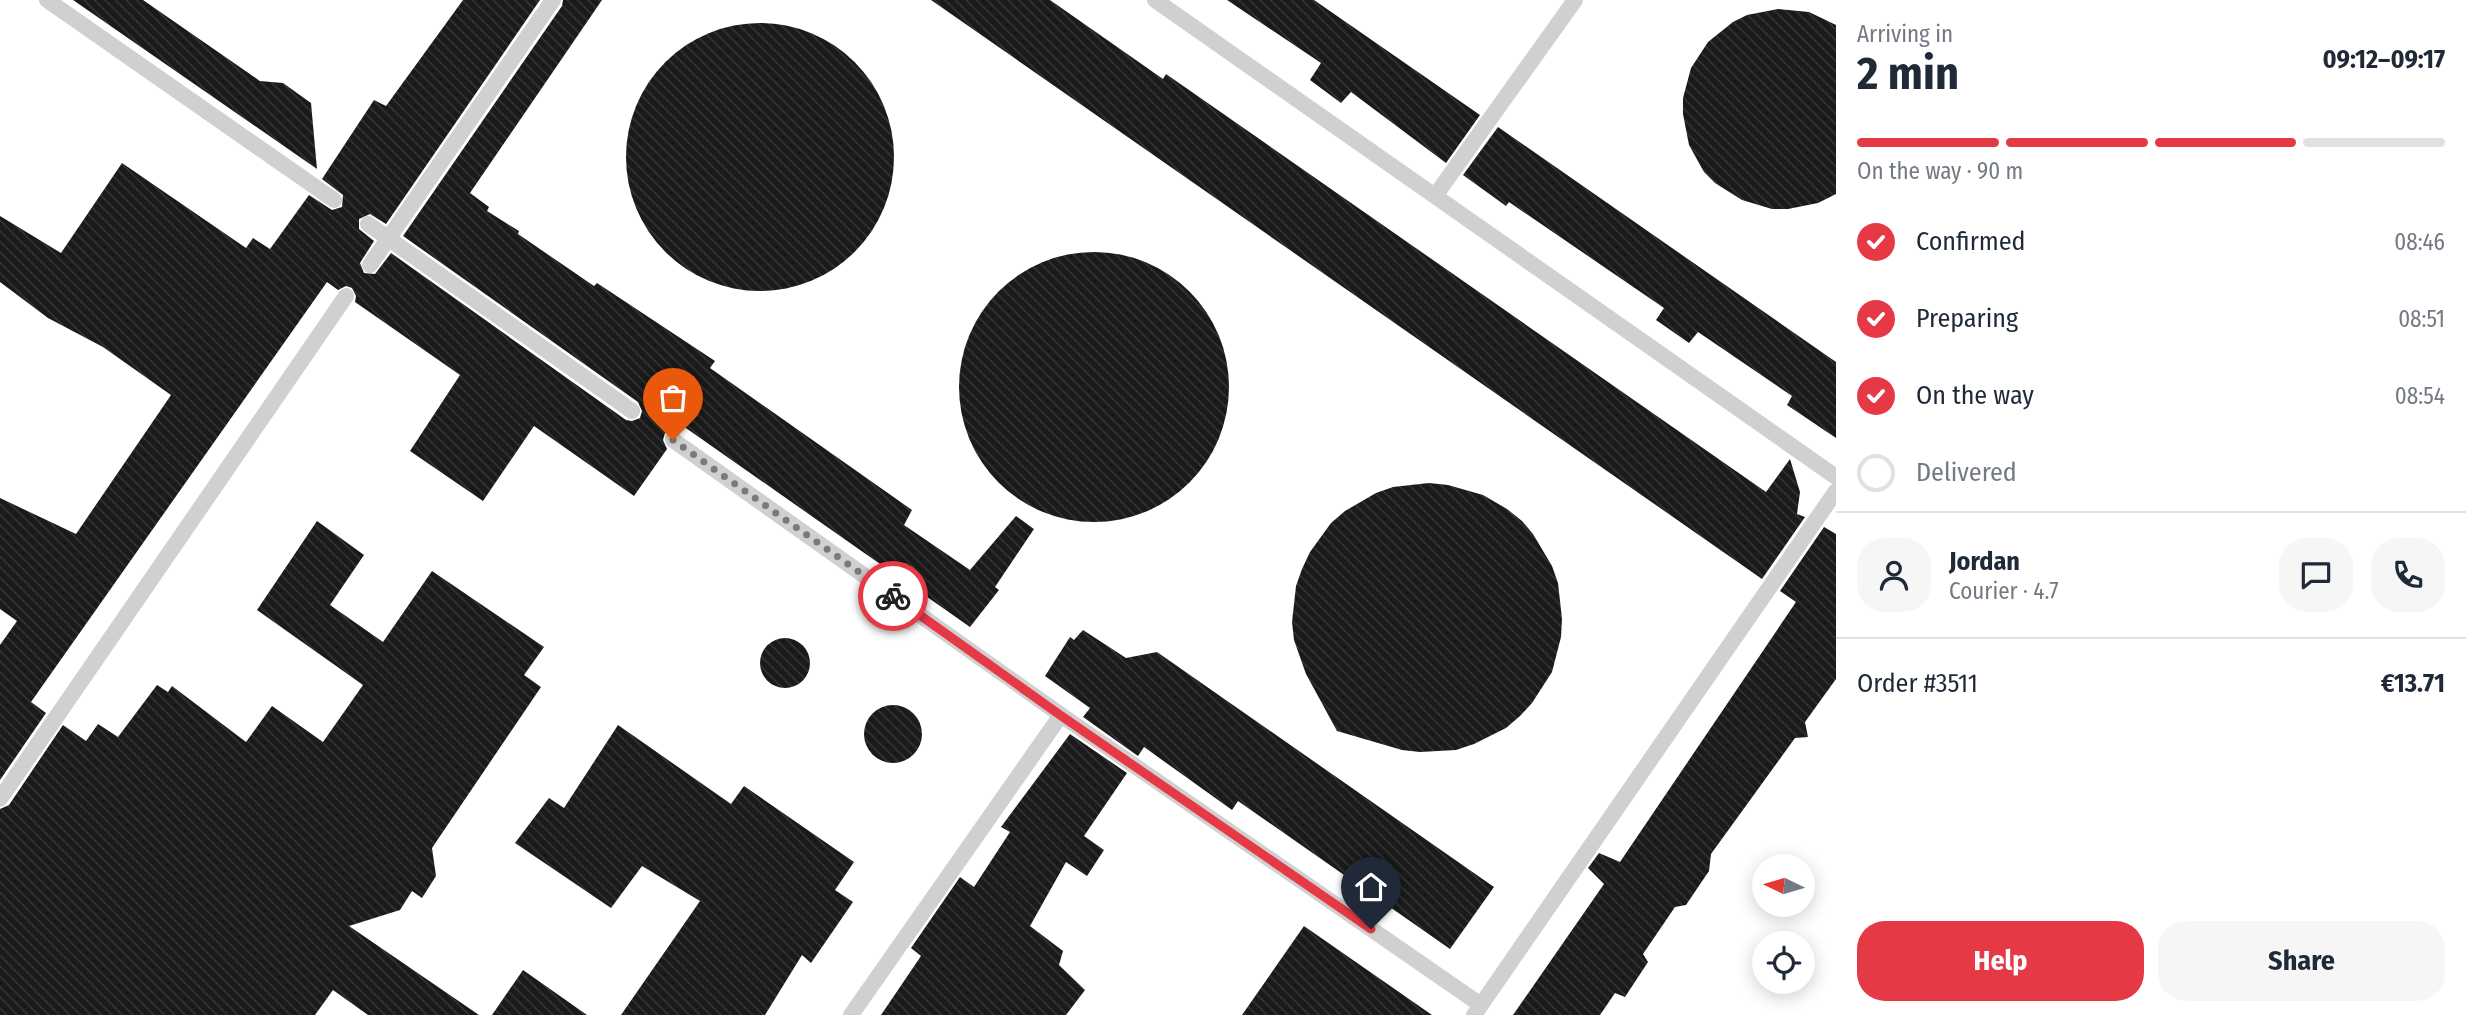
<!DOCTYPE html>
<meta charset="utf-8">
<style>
:root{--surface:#fff;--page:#f6f6f7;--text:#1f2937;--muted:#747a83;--line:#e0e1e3;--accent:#e63946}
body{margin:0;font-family:"Fira Sans Condensed",sans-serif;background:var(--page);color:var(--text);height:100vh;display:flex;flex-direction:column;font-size:26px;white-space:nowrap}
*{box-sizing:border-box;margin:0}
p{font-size:23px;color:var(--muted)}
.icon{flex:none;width:38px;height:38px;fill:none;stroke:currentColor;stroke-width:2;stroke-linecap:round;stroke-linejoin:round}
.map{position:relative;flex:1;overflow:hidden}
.panel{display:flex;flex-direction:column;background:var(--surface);width:630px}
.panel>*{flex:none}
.needle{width:46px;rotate:275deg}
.tools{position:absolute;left:1752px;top:854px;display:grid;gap:14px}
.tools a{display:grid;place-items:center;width:63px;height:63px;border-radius:50%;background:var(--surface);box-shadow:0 4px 18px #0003;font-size:35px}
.pin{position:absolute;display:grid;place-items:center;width:60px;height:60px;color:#fff;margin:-72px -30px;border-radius:50% 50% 50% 0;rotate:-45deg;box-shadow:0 0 7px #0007}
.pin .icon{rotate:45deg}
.courier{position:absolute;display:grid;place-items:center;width:70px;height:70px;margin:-35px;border:5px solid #e63946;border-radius:50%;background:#fff;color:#222;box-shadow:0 2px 9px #0007}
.head em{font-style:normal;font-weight:700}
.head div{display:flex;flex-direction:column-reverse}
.head{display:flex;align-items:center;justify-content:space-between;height:119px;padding:0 21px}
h1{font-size:46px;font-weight:700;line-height:52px}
.bar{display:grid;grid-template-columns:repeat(4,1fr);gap:10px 7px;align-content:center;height:84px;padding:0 21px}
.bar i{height:9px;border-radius:5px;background:var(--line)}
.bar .active{background:var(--accent)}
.bar p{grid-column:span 4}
.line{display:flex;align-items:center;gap:18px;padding:0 21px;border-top:2px solid var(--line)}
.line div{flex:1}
.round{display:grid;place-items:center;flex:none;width:74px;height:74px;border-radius:28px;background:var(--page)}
ol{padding:0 21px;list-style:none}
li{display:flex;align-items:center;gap:21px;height:77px}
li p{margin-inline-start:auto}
li .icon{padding:7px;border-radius:50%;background:var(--accent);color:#fff;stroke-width:4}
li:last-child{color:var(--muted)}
li i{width:38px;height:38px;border:4px solid var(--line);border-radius:50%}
.action{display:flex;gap:14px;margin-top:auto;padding:14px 21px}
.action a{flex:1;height:80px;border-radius:28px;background:var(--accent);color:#fff;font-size:28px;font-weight:700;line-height:80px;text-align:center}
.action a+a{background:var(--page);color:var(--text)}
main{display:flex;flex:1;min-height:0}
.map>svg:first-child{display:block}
.building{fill:url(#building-back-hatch)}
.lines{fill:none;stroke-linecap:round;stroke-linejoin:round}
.lane{stroke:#d0d0d0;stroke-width:16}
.done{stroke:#7a7a7a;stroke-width:7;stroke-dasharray:0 12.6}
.route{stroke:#e63946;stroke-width:9}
</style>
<main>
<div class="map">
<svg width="1836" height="1015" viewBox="0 0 1836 1015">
<defs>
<pattern id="building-back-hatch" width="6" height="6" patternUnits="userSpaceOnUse" patternTransform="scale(1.75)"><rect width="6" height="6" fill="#1a1a1a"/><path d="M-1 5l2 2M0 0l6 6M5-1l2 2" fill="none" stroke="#333"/></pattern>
</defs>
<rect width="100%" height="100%" fill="#fff"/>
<g class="building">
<path d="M 73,0 L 143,0 L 260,81 L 283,83 L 311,103 L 317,169 Z"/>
<path d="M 463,0 L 540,0 L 386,224 L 370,214 L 359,219 L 359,229 L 374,241 L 360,263 L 364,273 L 375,274 L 391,253 L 626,420 L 632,421 L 640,418 L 642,411 L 638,402 L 403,236 L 562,6 L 563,0 L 602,0 L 470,193 L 489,207 L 487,211 L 519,231 L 518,234 L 594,286 L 597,283 L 715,361 L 710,368 L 912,510 L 904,525 L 970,570 L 1016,516 L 1034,529 L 995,587 L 999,590 L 970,627 L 683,426 L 679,431 L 673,430 L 665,433 L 663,440 L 667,449 L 634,496 L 534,426 L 483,501 L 410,451 L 460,375 L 355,302 L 356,296 L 352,288 L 346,286 L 338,290 L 327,282 L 31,702 L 46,713 L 0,780 L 0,645 L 17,621 L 0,609 L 0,498 L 76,534 L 171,395 L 103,347 L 48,318 L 0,282 L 0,216 L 61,253 L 122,163 L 246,248 L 253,238 L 270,249 L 309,195 L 332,210 L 342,207 L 343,195 L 322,179 L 374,100 L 386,106 Z"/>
<path d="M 931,0 L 1050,0 L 1163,79 L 1166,74 L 1766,492 L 1790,459 L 1800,492 L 1797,514 L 1805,517 L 1762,579 Z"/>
<path d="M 1227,0 L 1314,0 L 1480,115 L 1446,163 L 1351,92 L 1341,103 L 1310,80 L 1321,63 Z"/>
<path d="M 1778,9 L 1809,12 L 1836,25 L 1836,194 L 1818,203 L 1788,209 L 1772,209 L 1742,200 L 1715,183 L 1704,172 L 1689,145 L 1683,114 L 1683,98 L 1691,68 L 1708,42 L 1733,22 L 1747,15 Z"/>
<circle cx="760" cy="157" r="134"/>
<path d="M 1498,127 L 1836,362 L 1836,438 L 1787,405 L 1792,396 L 1698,332 L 1689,343 L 1656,320 L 1664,308 L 1509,202 L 1506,206 L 1463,175 Z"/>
<circle cx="1094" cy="387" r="135"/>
<path d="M 1429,483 L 1448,485 L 1483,495 L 1507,509 L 1522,521 L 1533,534 L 1552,566 L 1558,583 L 1562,619 L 1561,637 L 1552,672 L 1532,703 L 1520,716 L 1506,728 L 1474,744 L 1456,750 L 1420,752 L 1402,750 L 1337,731 L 1306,674 L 1294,640 L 1292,622 L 1296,586 L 1302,569 L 1310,552 L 1331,523 L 1345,511 L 1376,493 L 1393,487 Z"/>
<path d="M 317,521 L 364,555 L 330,605 L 383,642 L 432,571 L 544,647 L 524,675 L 541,687 L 432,848 L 436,876 L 422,898 L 412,891 L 400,910 L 349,926 L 479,1015 L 368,1015 L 333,990 L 315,1015 L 0,1015 L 0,809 L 9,805 L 63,725 L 86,741 L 98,724 L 118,737 L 157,685 L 168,692 L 172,686 L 246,742 L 272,706 L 323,742 L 363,685 L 257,610 Z"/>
<path d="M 1824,527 L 1836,534 L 1836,679 L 1805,722 L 1808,737 L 1795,738 L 1711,854 L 1709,871 L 1686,905 L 1675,907 L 1643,954 L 1648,962 L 1625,997 L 1615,993 L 1600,1015 L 1513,1015 L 1604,884 L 1588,868 L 1599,853 L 1620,862 L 1796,602 L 1780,591 Z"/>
<path d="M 1083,630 L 1126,658 L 1157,652 L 1494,887 L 1450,949 L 1238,801 L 1232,810 L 1144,747 L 1138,756 L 1083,717 L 1090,708 L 1045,676 L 1070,637 L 1074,640 Z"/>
<circle cx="785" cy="663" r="25"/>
<circle cx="893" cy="734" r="29"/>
<path d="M 618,725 L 731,804 L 744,786 L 854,862 L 835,890 L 853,902 L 811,963 L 802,955 L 765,1015 L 621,1015 L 700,901 L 642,866 L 611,908 L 515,843 L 549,798 L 564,808 Z"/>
<path d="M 1070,734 L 1127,773 L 1084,836 L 1104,850 L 1087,876 L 1066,862 L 1030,926 L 1063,951 L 1059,965 L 1085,990 L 1066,1015 L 881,1015 L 921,956 L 911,948 L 960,877 L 974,887 L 1010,832 L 1001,827 Z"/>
<path d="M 1304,926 L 1432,1015 L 1242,1015 Z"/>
<path d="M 523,970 L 587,1015 L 492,1015 Z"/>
</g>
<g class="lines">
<g class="lane">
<path d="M 47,0 L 334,200"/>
<path d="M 1155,0 L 1836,477"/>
<path d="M 1435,196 L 1575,0"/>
<path d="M 368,224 L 632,411"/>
<path d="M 370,265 L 553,0"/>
<path d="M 673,440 L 1061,715 L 1481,1005"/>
<path d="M 0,799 L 346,296"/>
<path d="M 851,1015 L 1061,715"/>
<path d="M 1474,1015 L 1836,491"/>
</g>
</g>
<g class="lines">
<path class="done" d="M 673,440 L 893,596"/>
<path class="route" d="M 893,596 L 1060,715 L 1371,929"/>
</g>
</svg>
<div class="tools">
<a><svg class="needle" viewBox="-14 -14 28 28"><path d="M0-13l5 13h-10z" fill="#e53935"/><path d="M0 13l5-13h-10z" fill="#747a83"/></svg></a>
<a><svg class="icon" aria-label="locate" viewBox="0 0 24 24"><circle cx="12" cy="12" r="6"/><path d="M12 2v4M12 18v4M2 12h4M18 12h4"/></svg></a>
</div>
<div class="pin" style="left:673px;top:440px;background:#ea580c"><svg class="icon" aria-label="bag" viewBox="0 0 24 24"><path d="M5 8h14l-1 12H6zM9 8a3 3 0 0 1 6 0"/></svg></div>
<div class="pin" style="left:1371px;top:929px;background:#1f2937"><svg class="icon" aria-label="home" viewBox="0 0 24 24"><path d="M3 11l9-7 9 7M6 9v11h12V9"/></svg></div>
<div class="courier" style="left:893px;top:596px"><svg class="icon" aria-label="bike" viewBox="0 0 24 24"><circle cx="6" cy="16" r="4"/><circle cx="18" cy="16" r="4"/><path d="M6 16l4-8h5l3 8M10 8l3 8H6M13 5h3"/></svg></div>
</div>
<section class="panel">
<div class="head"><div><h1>2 min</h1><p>Arriving in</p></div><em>09:12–09:17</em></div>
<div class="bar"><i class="active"></i><i class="active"></i><i class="active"></i><i></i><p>On the way · 90 m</p></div>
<ol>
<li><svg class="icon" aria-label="check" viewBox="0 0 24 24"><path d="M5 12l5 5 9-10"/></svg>Confirmed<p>08:46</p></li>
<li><svg class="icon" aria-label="check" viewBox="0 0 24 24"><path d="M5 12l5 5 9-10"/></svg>Preparing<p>08:51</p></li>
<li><svg class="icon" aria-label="check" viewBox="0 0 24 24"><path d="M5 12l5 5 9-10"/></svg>On the way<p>08:54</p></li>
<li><i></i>Delivered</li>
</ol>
<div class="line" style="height:126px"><a class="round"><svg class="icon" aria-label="person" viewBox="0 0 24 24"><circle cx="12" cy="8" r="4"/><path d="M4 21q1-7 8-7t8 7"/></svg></a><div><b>Jordan</b><p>Courier · 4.7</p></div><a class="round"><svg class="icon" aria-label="chat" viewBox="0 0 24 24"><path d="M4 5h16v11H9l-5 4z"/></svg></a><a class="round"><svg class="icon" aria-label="phone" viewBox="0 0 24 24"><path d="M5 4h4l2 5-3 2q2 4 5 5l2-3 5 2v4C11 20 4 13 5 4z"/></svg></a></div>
<div class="line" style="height:91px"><div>Order #3511</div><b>€13.71</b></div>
<div class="action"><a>Help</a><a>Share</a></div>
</section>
</main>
